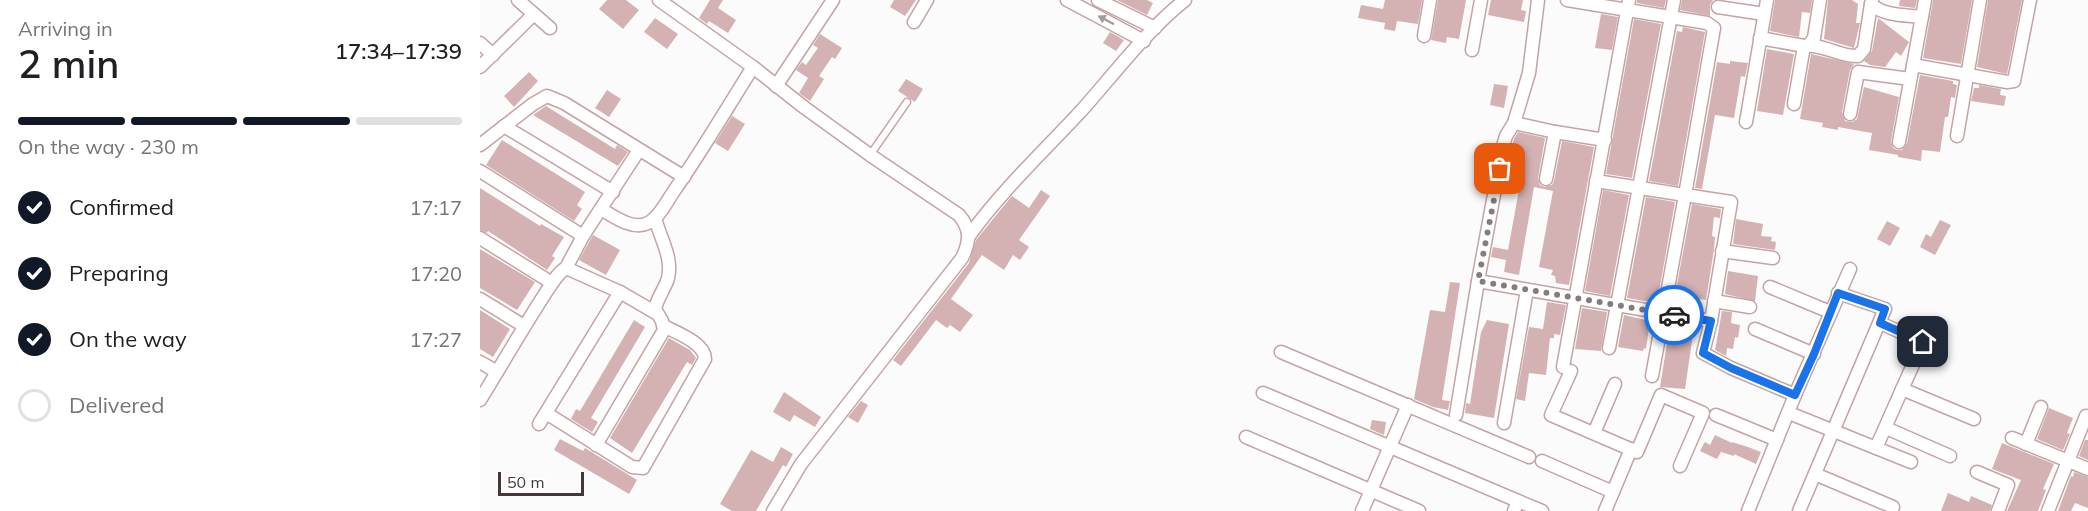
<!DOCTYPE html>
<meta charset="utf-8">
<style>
:root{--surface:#fff;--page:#f2f2f2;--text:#202124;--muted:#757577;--line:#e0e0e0;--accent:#111827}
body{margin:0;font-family:Mulish,sans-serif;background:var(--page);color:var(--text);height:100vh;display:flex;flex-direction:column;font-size:22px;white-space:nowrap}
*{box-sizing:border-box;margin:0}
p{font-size:20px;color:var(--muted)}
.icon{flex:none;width:33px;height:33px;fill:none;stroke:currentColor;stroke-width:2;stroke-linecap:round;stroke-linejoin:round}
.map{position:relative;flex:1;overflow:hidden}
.panel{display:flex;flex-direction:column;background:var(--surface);width:480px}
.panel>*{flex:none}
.scale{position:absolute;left:18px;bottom:15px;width:86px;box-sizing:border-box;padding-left:6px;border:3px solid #463839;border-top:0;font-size:16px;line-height:21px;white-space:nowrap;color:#463839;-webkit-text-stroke:4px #fff;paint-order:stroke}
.pin{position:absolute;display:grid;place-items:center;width:51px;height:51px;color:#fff;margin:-26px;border-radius:12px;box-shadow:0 3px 9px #0006}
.courier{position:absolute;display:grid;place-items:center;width:60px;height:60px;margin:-30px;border:4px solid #1a73e8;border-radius:50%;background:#fff;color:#222;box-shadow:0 2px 8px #0007}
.head em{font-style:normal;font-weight:600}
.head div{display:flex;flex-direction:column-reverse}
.head{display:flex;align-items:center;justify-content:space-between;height:102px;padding:0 18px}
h1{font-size:39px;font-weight:600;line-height:45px}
.bar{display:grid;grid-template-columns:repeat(4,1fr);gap:9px 6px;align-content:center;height:72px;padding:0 18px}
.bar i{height:8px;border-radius:4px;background:var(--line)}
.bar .on{background:var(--accent)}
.bar p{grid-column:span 4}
ol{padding:0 18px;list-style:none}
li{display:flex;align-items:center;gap:18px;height:66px}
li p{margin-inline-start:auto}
li .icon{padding:6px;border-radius:50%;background:var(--accent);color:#fff;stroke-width:4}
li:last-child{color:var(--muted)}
li i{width:33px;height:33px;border:3px solid var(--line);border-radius:50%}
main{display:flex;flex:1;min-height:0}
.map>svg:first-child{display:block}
.building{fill:#d4b2b4}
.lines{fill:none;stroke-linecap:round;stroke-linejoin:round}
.service-casing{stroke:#c5a3a5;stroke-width:9}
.minor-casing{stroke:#c5a3a5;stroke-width:15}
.service{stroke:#fff;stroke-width:6}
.minor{stroke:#fff;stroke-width:12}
.oneway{fill:#a29c9c}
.done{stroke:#857c7d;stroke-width:6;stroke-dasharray:0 10.8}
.route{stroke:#1a73e8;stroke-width:8}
</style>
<main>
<section class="panel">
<div class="head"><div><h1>2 min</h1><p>Arriving in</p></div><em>17:34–17:39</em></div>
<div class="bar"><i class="on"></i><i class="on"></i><i class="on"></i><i></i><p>On the way · 230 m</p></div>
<ol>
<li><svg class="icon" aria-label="check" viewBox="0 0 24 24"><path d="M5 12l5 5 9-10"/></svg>Confirmed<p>17:17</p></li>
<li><svg class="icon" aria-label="check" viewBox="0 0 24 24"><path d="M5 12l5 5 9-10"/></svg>Preparing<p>17:20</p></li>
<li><svg class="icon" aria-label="check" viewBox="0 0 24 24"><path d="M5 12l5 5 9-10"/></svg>On the way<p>17:27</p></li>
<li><i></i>Delivered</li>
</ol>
</section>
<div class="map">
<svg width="1608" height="511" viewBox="0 0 1608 511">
<rect width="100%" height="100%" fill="#fbfbfb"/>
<g class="building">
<path d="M 127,0 L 146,0 L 159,10 L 143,29 L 119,9 Z"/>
<path d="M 230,0 L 243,0 L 238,8 L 256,20 L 248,33 L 229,21 L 227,24 L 219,18 Z"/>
<path d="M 414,0 L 436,0 L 425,16 L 410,7 Z"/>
<path d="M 637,0 L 667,0 L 673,3 L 667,15 Z"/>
<path d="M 905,0 L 942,0 L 938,24 L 917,21 L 915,31 L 904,29 L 905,23 L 878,18 L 881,5 L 903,9 Z"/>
<path d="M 958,0 L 986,0 L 979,39 L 967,37 L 966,43 L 951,40 Z"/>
<path d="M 1011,0 L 1043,0 L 1041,10 L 1046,11 L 1044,22 L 1008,15 Z"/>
<path d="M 1157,0 L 1186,0 L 1184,8 L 1157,3 Z"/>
<path d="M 1202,0 L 1233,0 L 1230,5 L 1230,16 L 1200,10 Z"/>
<path d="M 1295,0 L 1332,0 L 1330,13 L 1322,12 L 1319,37 L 1290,31 Z"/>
<path d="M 1348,0 L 1372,0 L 1378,4 L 1376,23 L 1380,23 L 1374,48 L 1344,39 Z"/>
<path d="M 1420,0 L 1437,0 L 1435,8 L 1419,6 Z"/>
<path d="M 1453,0 L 1492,0 L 1481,64 L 1443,58 Z"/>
<path d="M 1508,0 L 1542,0 L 1527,74 L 1497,67 Z"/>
<path d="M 1121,14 L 1138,17 L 1132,50 L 1115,48 Z"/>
<path d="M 175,18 L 198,34 L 187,49 L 164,32 Z"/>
<path d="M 1398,18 L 1429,42 L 1421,56 L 1416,52 L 1405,67 L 1390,65 L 1384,61 L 1392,51 Z"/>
<path d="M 1154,19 L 1181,24 L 1152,178 L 1126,174 Z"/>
<path d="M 1203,27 L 1225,32 L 1198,186 L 1169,181 L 1197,31 L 1202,32 Z"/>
<path d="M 630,32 L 644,40 L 636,51 L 623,43 Z"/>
<path d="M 340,34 L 362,48 L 355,59 L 352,57 L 339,76 L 344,79 L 330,101 L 319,93 L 328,78 L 316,70 L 322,62 L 326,65 L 338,48 L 333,45 Z"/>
<path d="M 1287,49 L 1314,54 L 1303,115 L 1277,111 Z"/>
<path d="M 1331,54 L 1374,64 L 1370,70 L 1362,112 L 1365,121 L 1372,122 L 1377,119 L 1384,87 L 1419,97 L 1411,141 L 1413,148 L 1417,150 L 1422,150 L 1427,143 L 1440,75 L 1473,81 L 1473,84 L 1477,85 L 1475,98 L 1471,97 L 1468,117 L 1465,117 L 1460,152 L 1442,150 L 1441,161 L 1418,157 L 1418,155 L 1389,150 L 1392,133 L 1358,127 L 1358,130 L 1342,127 L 1343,123 L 1320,119 Z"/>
<path d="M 1250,61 L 1268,63 L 1265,77 L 1261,76 L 1254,118 L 1235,115 L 1222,189 L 1215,188 L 1237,62 L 1250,64 Z"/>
<path d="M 49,72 L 58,81 L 34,107 L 24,96 Z"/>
<path d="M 426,79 L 443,89 L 435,102 L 418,91 Z"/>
<path d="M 1014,84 L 1028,86 L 1024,108 L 1010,105 Z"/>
<path d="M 1499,85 L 1521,89 L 1520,95 L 1526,96 L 1524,106 L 1491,101 L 1494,88 L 1499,88 Z"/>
<path d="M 127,90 L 141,99 L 129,117 L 115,108 Z"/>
<path d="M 66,106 L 135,149 L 137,145 L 148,152 L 138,166 L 53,115 Z"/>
<path d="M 252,116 L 265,124 L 248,151 L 235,143 Z"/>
<path d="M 1038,132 L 1065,138 L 1058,178 L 1060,185 L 1065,187 L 1072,185 L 1074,181 L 1082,141 L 1114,147 L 1089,285 L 1076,283 L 1075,276 L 1071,275 L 1073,270 L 1059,267 L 1073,191 L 1054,187 L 1039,275 L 1024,272 L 1026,260 L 1011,257 L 1013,247 L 1028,250 L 1043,168 L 1028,165 L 1034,139 Z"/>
<path d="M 22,140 L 105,192 L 97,205 L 102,209 L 94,221 L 6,165 Z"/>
<path d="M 0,188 L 60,226 L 61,224 L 84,237 L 72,256 L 75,258 L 67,270 L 8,231 L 7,233 L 0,230 Z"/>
<path d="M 561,190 L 570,196 L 539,240 L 549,247 L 540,260 L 533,255 L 524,270 L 502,255 L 471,299 L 493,315 L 480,332 L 470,325 L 467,328 L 456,320 L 421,366 L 413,360 L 489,263 L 496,240 L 522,208 L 532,196 L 549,208 Z"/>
<path d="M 1123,190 L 1149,195 L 1130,296 L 1105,291 Z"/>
<path d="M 1166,197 L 1195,202 L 1177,303 L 1147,298 Z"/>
<path d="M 1212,204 L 1241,209 L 1240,218 L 1234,217 L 1232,236 L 1235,237 L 1234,249 L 1226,300 L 1220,299 L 1218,310 L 1193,306 Z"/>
<path d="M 1256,219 L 1283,224 L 1281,236 L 1292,237 L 1291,241 L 1296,242 L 1295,250 L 1253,244 Z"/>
<path d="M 1460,220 L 1471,225 L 1455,255 L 1440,247 L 1446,234 L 1451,237 Z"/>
<path d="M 1407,221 L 1420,228 L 1410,246 L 1397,239 Z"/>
<path d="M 113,235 L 140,250 L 126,275 L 99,260 Z"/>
<path d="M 0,249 L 55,282 L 37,310 L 0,288 Z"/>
<path d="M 1248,271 L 1278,276 L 1275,301 L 1245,294 Z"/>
<path d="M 970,282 L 980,283 L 962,400 L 970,401 L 968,410 L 953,407 L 934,399 L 950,310 L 965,312 Z"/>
<path d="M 1067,302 L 1086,305 L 1080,335 L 1074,334 L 1074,338 L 1070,338 L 1066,375 L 1049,373 L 1045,401 L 1036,399 L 1049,327 L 1063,329 Z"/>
<path d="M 1102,308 L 1127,312 L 1121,351 L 1095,349 Z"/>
<path d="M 0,310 L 30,329 L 13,357 L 0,349 Z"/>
<path d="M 1242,311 L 1252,312 L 1251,323 L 1260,325 L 1258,338 L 1255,337 L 1253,349 L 1247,348 L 1246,356 L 1235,350 Z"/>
<path d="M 1144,315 L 1170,321 L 1166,349 L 1164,348 L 1163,351 L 1138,347 Z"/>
<path d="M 154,320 L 165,327 L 111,418 L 118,422 L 112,432 L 91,419 L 96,409 L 100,411 Z"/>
<path d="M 1007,320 L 1029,324 L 1014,418 L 985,413 L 986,403 L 990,404 L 1001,332 Z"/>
<path d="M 1190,324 L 1214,327 L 1205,389 L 1180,387 Z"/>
<path d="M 189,338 L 210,350 L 216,358 L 212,365 L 207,362 L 152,453 L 130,438 Z"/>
<path d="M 304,392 L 341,417 L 335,427 L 314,415 L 310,422 L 293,412 Z"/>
<path d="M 381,401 L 388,405 L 378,423 L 368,417 Z"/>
<path d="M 1569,408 L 1593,418 L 1587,433 L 1590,434 L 1583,450 L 1557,439 Z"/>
<path d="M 892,420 L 906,422 L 904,435 L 890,429 Z"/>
<path d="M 1235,435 L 1252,443 L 1252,442 L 1268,447 L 1281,452 L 1276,464 L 1254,454 L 1254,456 L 1241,452 L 1237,459 L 1220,451 L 1225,442 L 1230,445 Z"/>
<path d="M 80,439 L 103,451 L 105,448 L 157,480 L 149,494 L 74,450 Z"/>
<path d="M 1605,440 L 1608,440 L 1608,460 L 1599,456 Z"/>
<path d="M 1522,443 L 1574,464 L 1563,489 L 1566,490 L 1558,511 L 1527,511 L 1541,480 L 1512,469 Z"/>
<path d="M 301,447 L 313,454 L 306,467 L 303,465 L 276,511 L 252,511 L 240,504 L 271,450 L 293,462 Z"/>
<path d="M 1594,472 L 1608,477 L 1608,508 L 1595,503 L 1591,511 L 1578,511 L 1591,476 L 1593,477 Z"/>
<path d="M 1468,493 L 1489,502 L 1491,496 L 1512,505 L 1510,511 L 1461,511 Z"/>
</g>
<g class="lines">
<defs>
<path id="service" d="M 390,155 L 427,102"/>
<g id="minor">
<path d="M 38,0 L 70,28"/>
<path d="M 179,0 L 273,67 L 325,108 L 390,155 L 479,215 C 491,229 490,242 482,258 L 321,464 L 293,511"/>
<path d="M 587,0 L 664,41"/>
<path d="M 618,0 L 675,28"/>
<path d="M 1087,0 L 1227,23 L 1234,28 L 1205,195 L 1116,181"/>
<path d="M 1392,0 L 1391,4 C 1403,16 1426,15 1442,17"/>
<path d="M 1238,7 L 1284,14"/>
<path d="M 434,22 L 447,0"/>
<path d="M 944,36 L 950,0"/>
<path d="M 1280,38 L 1324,46 C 1342,43 1360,57 1378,56 L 1384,49 L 1391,4"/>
<path d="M 0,43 L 13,55"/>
<path d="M 1329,45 L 1334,38 L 1340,0"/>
<path d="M 992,50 L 1001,0"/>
<path d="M 1433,65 L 1527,82 L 1534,81 L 1550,0"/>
<path d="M 0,67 L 54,14"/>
<path d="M 296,86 L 353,0"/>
<path d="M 1314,104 L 1324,46"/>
<path d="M 1370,114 L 1378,72 L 1430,79"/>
<path d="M 1266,122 L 1287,0"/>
<path d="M 1034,123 L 1075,132"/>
<path d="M 24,126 L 133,192"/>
<path d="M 1477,136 L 1500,0"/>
<path d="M 1419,142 L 1445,0"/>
<path d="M 0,145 L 53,104 L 67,96 L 84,103 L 204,177"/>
<path d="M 0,171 L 103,236"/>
<path d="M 1066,179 L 1075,132 L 1125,140"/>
<path d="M 121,209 C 133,216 153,231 168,223 C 179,218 187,201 194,191 C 222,151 247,108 273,67"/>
<path d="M 489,236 C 522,190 564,151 602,110 C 634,74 668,29 705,0"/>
<path d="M 0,238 L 72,283"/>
<path d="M 1242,251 L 1293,258"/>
<path d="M 86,268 L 140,292 L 176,313"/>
<path d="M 998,281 L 1023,146 L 1026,136 L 1034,123 L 1049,73 L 1058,0"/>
<path d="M 1290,287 L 1350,312"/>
<path d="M 0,299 L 44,326"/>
<path d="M 1234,301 L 1270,307"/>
<path d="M 1231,321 L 1223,353 L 1251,368 L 1315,395"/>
<path d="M 1275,329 L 1334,354"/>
<path d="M 1129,348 L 1194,0"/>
<path d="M 801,352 L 1049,457"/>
<path d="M 0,362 L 17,372"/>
<path d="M 1083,367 L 1149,0"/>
<path d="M 1091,371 L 1071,415 L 1157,452 L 1181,395 L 1223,413 L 1200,466"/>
<path d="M 1422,389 L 1494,419"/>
<path d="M 783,393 L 1038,501"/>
<path d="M 0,400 C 21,366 41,331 63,297 C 69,288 76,274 86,268 L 103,236 L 159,150"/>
<path d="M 66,413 L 152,467 L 163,468 L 225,359 C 225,343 197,333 184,326"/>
<path d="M 1309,413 L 1431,462"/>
<path d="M 976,415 L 998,281 C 1076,295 1153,308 1231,321 L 1251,202 L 1205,195 L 1172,376"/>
<path d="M 1236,415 L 1297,440"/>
<path d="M 1024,423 L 1047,290"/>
<path d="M 59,424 L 140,292"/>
<path d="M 1406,428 L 1470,456"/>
<path d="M 1114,433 L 1135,384"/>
<path d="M 766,437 L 939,511"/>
<path d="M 1532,438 L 1608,469"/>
<path d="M 1546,444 L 1561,407"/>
<path d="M 116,445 L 184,330 L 182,321 L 175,309 C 177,298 185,289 188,278 C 193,257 180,238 175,218"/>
<path d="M 1396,448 L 1443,342 L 1400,323"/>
<path d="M 1062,461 L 1133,492"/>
<path d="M 1497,472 L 1528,485 L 1518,511"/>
<path d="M 1335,474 L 1413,507"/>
<path d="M 882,511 L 928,405"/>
<path d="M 1034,511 L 1038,501 L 1062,511"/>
<path d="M 1125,511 L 1151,449"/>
<path d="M 1268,511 L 1315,395 L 1370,269"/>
<path d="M 1319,511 L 1405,309 L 1358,293"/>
<path d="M 1568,511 L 1606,416 L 1608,417"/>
</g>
</defs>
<use href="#service" class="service-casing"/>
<use href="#minor" class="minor-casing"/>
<use href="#service" class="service"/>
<use href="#minor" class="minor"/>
</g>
<defs><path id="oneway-solid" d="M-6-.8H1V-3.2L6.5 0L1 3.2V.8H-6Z" transform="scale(1.5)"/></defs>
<use class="oneway" href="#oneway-solid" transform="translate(626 20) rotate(-152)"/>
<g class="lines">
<path class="done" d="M 1020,169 L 998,281 L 1194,315"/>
<path class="route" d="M 1194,315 L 1231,321 L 1223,353 L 1251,368 L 1315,395 L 1334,354 L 1358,293 L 1405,309 L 1400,323 L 1443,342"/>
</g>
</svg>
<div class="scale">50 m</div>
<div class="pin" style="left:1020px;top:169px;background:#ea580c"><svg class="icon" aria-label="bag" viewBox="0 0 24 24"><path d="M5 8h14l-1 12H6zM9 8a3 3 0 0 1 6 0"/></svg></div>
<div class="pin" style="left:1443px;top:342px;background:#1f2937"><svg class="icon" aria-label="home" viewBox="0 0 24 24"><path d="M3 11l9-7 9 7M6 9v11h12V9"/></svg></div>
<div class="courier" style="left:1194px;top:315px"><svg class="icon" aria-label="car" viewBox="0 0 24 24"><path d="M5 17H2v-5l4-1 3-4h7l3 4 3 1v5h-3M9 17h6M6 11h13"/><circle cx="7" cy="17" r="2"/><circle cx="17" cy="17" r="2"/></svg></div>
</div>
</main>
